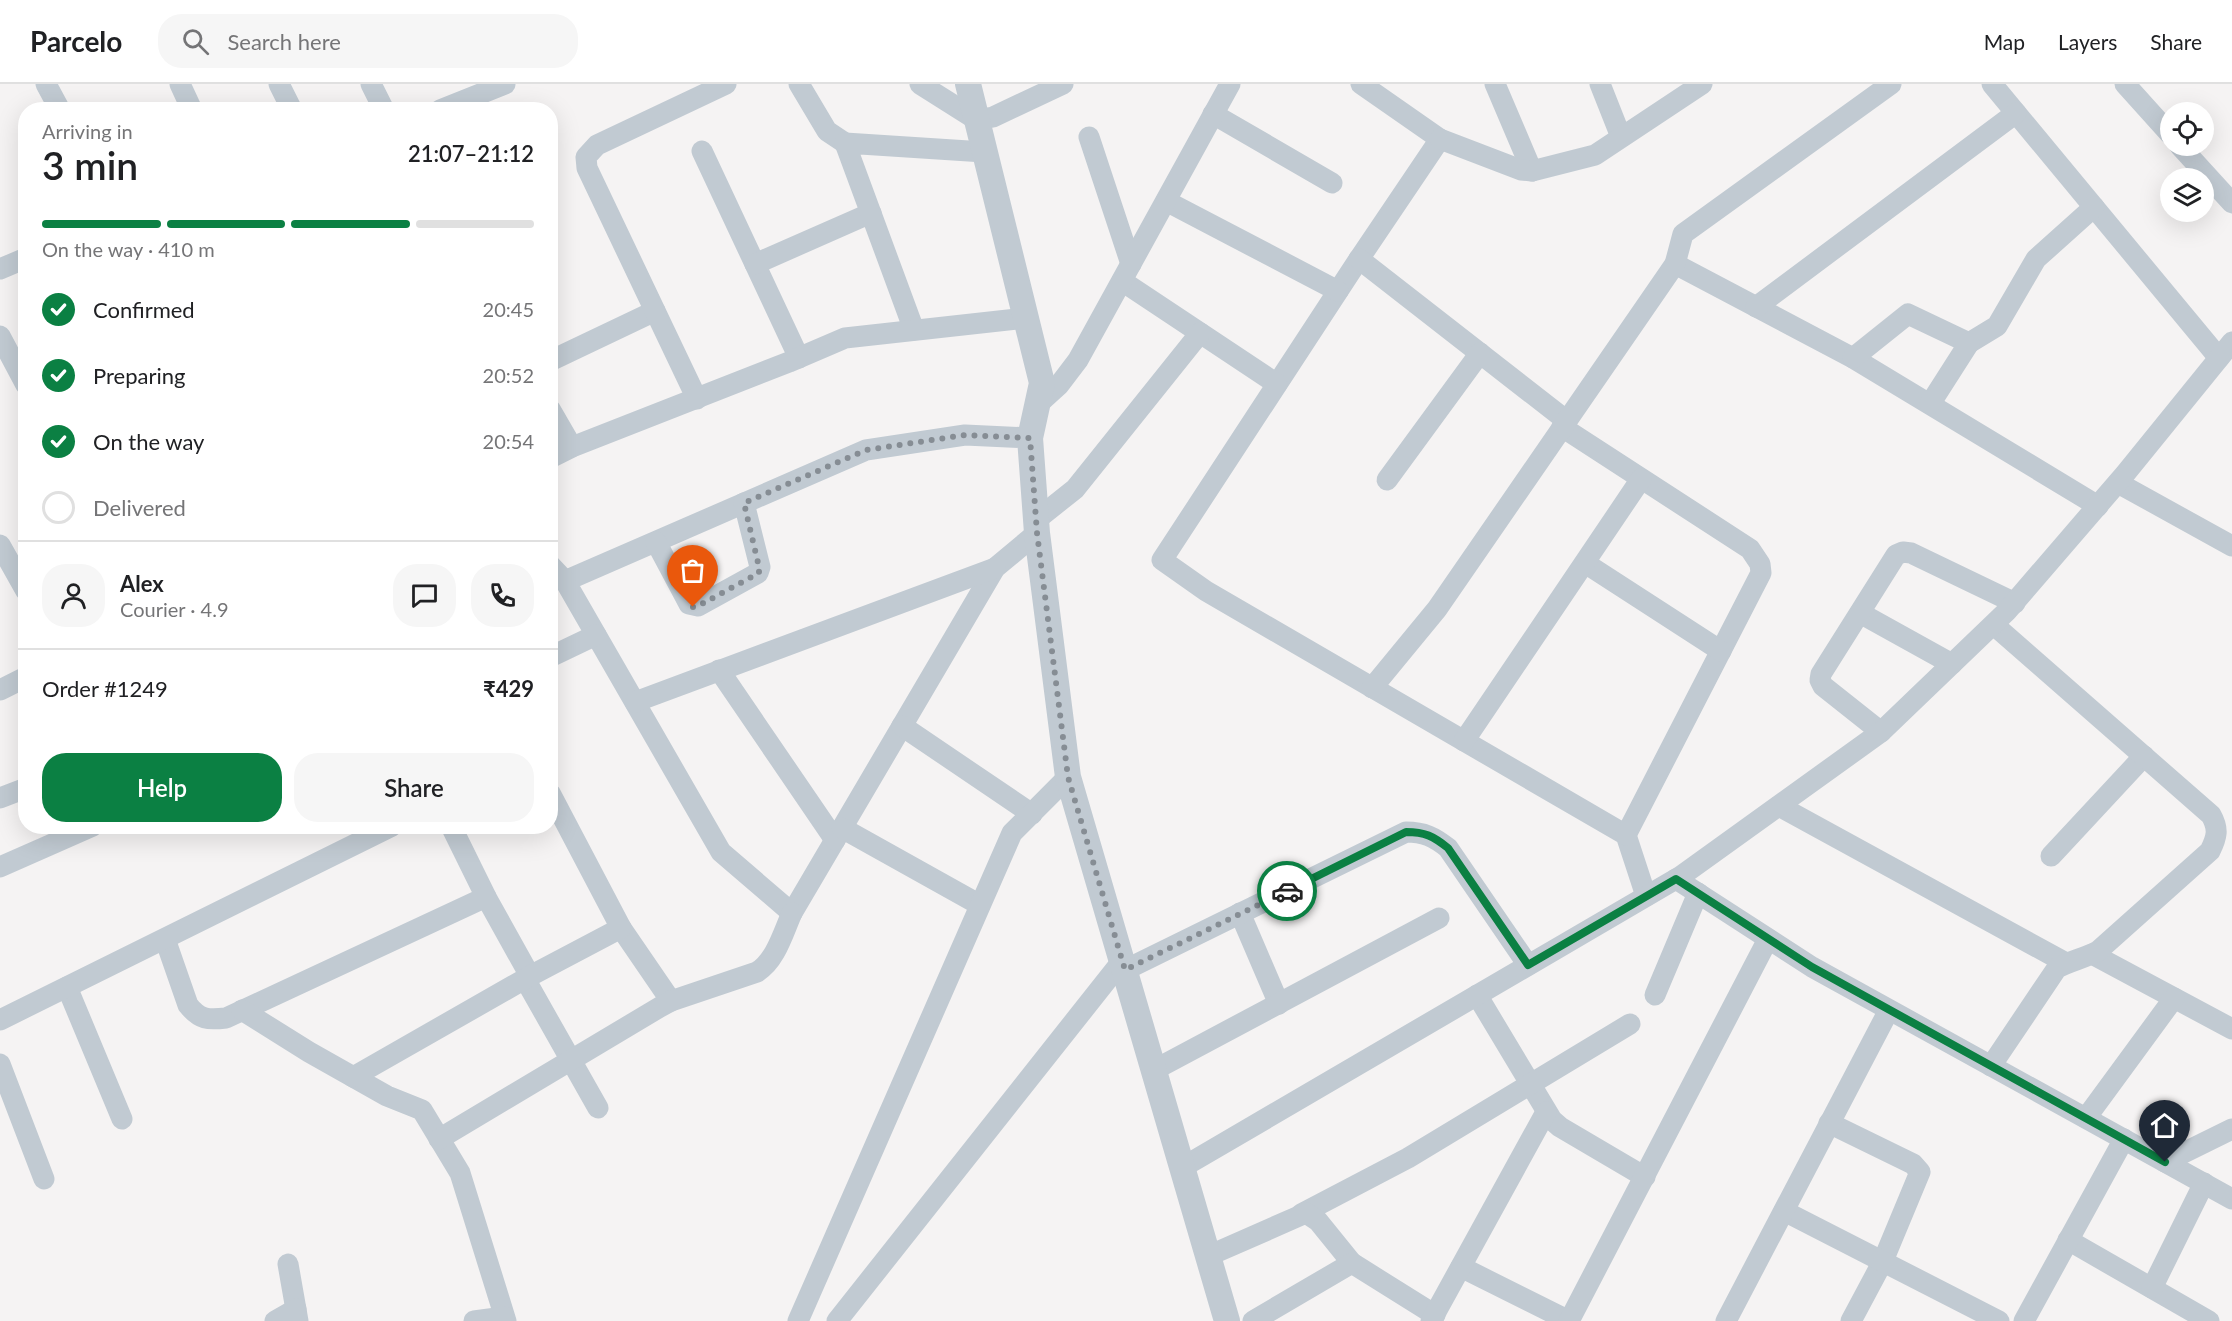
<!DOCTYPE html>
<meta charset="utf-8">
<style>
:root{--surface:#fff;--page:#f6f6f6;--text:#202124;--muted:#757577;--line:#e0e0e0;--accent:#0b8043}
body{margin:0;font-family:Lato,sans-serif;background:var(--page);color:var(--text);height:100vh;display:flex;flex-direction:column;font-size:22px;white-space:nowrap}
*{box-sizing:border-box;margin:0}
p{font-size:20px;color:var(--muted)}
.icon{flex:none;width:33px;height:33px;fill:none;stroke:currentColor;stroke-width:2;stroke-linecap:round;stroke-linejoin:round}
.map{position:relative;flex:1;overflow:hidden}
.sheet{position:absolute;left:18px;top:18px;width:540px;height:732px;display:flex;flex-direction:column;background:var(--surface);border-radius:24px;box-shadow:0 6px 24px #0002}
.sheet>*{flex:none}
.controls{position:absolute;left:2160px;top:18px;display:grid;gap:12px}
.controls a{display:grid;place-items:center;width:54px;height:54px;border-radius:50%;background:var(--surface);box-shadow:0 6px 24px #0002;font-size:30px}
.pin{position:absolute;display:grid;place-items:center;width:51px;height:51px;color:#fff;margin:-62px -26px;border-radius:50% 50% 50% 0;rotate:-45deg;box-shadow:0 0 6px #0007}
.pin .icon{rotate:45deg}
.courier{position:absolute;display:grid;place-items:center;width:60px;height:60px;margin:-30px;border:4px solid #0b8043;border-radius:50%;background:#fff;color:#222;box-shadow:0 2px 8px #0007}
.headline em{font-style:normal;font-weight:600}
.headline div{display:flex;flex-direction:column-reverse}
.headline{display:flex;align-items:center;justify-content:space-between;height:102px;padding:0 24px}
h1{font-size:39px;font-weight:600;line-height:45px}
.bar{display:grid;grid-template-columns:repeat(4,1fr);gap:9px 6px;align-content:center;height:72px;padding:0 24px}
.bar i{height:8px;border-radius:4px;background:var(--line)}
.bar .active{background:var(--accent)}
.bar p{grid-column:span 4}
.line{display:flex;align-items:center;gap:15px;padding:0 24px;border-top:2px solid var(--line)}
.line div{flex:1}
.round{display:grid;place-items:center;flex:none;width:63px;height:63px;border-radius:24px;background:var(--page)}
ol{padding:0 24px;list-style:none}
li{display:flex;align-items:center;gap:18px;height:66px}
li p{margin-inline-start:auto}
li .icon{padding:6px;border-radius:50%;background:var(--accent);color:#fff;stroke-width:4}
li:last-child{color:var(--muted)}
li i{width:33px;height:33px;border:3px solid var(--line);border-radius:50%}
.primary-button{display:flex;gap:12px;margin-top:auto;padding:12px 24px}
.primary-button a{flex:1;height:69px;border-radius:24px;background:var(--accent);color:#fff;font-size:24px;font-weight:600;line-height:69px;text-align:center}
.primary-button a+a{background:var(--page);color:var(--text)}
header{display:flex;align-items:center;gap:36px;box-sizing:border-box;height:84px;padding:0 30px;background:var(--surface);border-bottom:2px solid var(--line)}
header strong{font-size:28px}
nav{display:flex;gap:33px;margin-inline-start:auto;font-size:21px}
.search{width:420px;height:54px;background:var(--page);display:flex;align-items:center;gap:15px;box-sizing:border-box;padding:0 21px;border-radius:24px;color:var(--muted);font-size:22px}
.map>svg:first-child{display:block}
.lines{fill:none;stroke-linecap:round;stroke-linejoin:round}
.minor{stroke:#c1cad2;stroke-width:21}
.tertiary{stroke:#c1cad2;stroke-width:26}
.done{stroke:#868d94;stroke-width:6;stroke-dasharray:0 10.8}
.route{stroke:#0b8043;stroke-width:8}
</style>
<header>
<strong>Parcelo</strong>
<div class="search"><svg class="icon" aria-label="search" viewBox="0 0 24 24"><circle cx="10" cy="10" r="6"/><path d="M15 15l6 6"/></svg>Search here</div>
<nav><a>Map</a><a>Layers</a><a>Share</a></nav>
</header>
<div class="map">
<svg width="2232" height="1237" viewBox="0 0 2232 1237">
<rect width="100%" height="100%" fill="#f5f3f3"/>
<g class="lines">
<g class="minor">
<path d="M 46,0 L 60,26"/>
<path d="M 180,0 L 192,26"/>
<path d="M 279,0 L 292,26"/>
<path d="M 371,0 L 384,26"/>
<path d="M 799,0 L 827,47 L 845,59"/>
<path d="M 920,0 L 977,36 L 993,33 L 1063,0"/>
<path d="M 1361,0 L 1440,55 L 1359,175 L 1162,476 L 1206,507 L 1626,751 L 1646,812"/>
<path d="M 1495,0 L 1532,87"/>
<path d="M 1600,0 L 1621,53"/>
<path d="M 1992,0 L 2219,274"/>
<path d="M 2125,0 L 2170,50"/>
<path d="M 440,26 L 505,0"/>
<path d="M 1213,30 L 1332,99"/>
<path d="M 1089,53 L 1131,180"/>
<path d="M 1440,55 L 1521,86 L 1532,87 L 1595,71 L 1702,0"/>
<path d="M 2180,62 L 2232,119"/>
<path d="M 702,67 L 799,274"/>
<path d="M 1166,117 L 1338,207"/>
<path d="M 1359,175 L 1567,337"/>
<path d="M 755,180 L 871,129"/>
<path d="M 1675,180 L 1853,274 L 2098,422"/>
<path d="M 0,185 L 26,174"/>
<path d="M 1122,197 L 1277,300"/>
<path d="M 1756,223 L 2016,29"/>
<path d="M 914,246 L 845,59 L 984,68"/>
<path d="M 0,252 L 26,301"/>
<path d="M 1853,274 L 1908,230 L 1969,259 L 1997,242 L 2036,175 L 2094,123"/>
<path d="M 550,277 L 655,227"/>
<path d="M 697,315 L 587,84 L 586,73 L 597,61 L 726,0"/>
<path d="M 1930,320 L 1969,259"/>
<path d="M 1037,321 L 1059,301 L 1078,276 L 1230,0"/>
<path d="M 550,325 L 572,363"/>
<path d="M 1562,343 L 1750,465 L 1760,480 L 1761,489 L 1626,751"/>
<path d="M 1030,354 L 965,351 L 866,366 L 565,497 L 721,768 L 792,829 L 995,484 L 1037,449"/>
<path d="M 550,374 L 572,363 L 789,278 L 845,254 L 1026,234"/>
<path d="M 1387,396 L 1480,269"/>
<path d="M 2118,399 L 2232,462"/>
<path d="M 1036,436 L 1075,405 L 1200,249"/>
<path d="M 656,458 L 689,520 L 698,522 L 758,489 L 760,483 L 744,419"/>
<path d="M 0,461 L 26,507"/>
<path d="M 1585,479 L 1721,567"/>
<path d="M 550,481 L 565,497"/>
<path d="M 1860,529 L 1952,580"/>
<path d="M 550,573 L 596,551"/>
<path d="M 719,586 L 835,756"/>
<path d="M 1372,604 L 1437,525 L 1675,180 L 1683,150 L 1891,0"/>
<path d="M 0,606 L 26,593"/>
<path d="M 635,618 L 995,484"/>
<path d="M 902,642 L 1032,730"/>
<path d="M 1881,648 L 1823,602 L 1820,596 L 1821,590 L 1896,471 L 1903,468 L 1911,469 L 2015,519"/>
<path d="M 1464,657 L 1641,395"/>
<path d="M 0,714 L 26,704"/>
<path d="M 1779,722 L 2066,879"/>
<path d="M 451,742 L 486,813"/>
<path d="M 842,744 L 980,821"/>
<path d="M 2051,772 L 2144,672"/>
<path d="M 0,783 L 93,742"/>
<path d="M 1676,795 L 1812,883 L 2232,1115"/>
<path d="M 1240,829 L 1279,920"/>
<path d="M 621,844 L 671,917"/>
<path d="M 165,855 L 188,921 C 200,936 208,936 226,934 L 486,813 L 530,892"/>
<path d="M 2092,870 L 2232,945"/>
<path d="M 1125,886 L 1406,748 C 1424,748 1434,753 1448,764 L 1528,881"/>
<path d="M 525,895 L 598,1024"/>
<path d="M 67,903 L 122,1035"/>
<path d="M 1477,911 L 1552,1036 L 1560,1043 L 1645,1093"/>
<path d="M 1655,911 L 1698,809"/>
<path d="M 242,926 L 309,968 L 387,1012 L 422,1026 L 460,1089 L 506,1237"/>
<path d="M 0,936 L 392,742"/>
<path d="M 0,980 L 44,1095"/>
<path d="M 1991,982 L 2057,884 C 2070,877 2085,874 2098,867 L 2210,767 C 2217,753 2219,745 2211,731 L 1994,541"/>
<path d="M 1154,986 L 1439,834"/>
<path d="M 353,993 L 530,892 L 621,844 L 550,709"/>
<path d="M 2086,1034 L 2174,914"/>
<path d="M 1829,1039 L 1913,1080 L 1920,1088 L 1883,1177 L 1851,1237"/>
<path d="M 439,1055 L 660,923 L 671,917 L 757,888 C 776,876 783,849 792,829"/>
<path d="M 2165,1078 L 2232,1045"/>
<path d="M 1183,1083 L 1681,792 L 1881,648 L 2007,527 L 2125,390 L 2232,258"/>
<path d="M 1784,1127 L 1999,1237"/>
<path d="M 1301,1130 L 1408,1074 L 1630,940"/>
<path d="M 2068,1156 L 2209,1237"/>
<path d="M 1208,1172 L 1306,1129 L 1318,1137 L 1352,1179 L 1435,1231"/>
<path d="M 288,1180 L 298,1237"/>
<path d="M 1461,1183 L 1569,1237"/>
<path d="M 2152,1204 L 2204,1099"/>
<path d="M 275,1237 L 296,1225"/>
<path d="M 474,1237 L 504,1233"/>
<path d="M 798,1237 L 1012,749 L 1068,693"/>
<path d="M 837,1237 L 1122,877"/>
<path d="M 1253,1237 L 1352,1179"/>
<path d="M 1431,1237 L 1546,1028"/>
<path d="M 1569,1237 L 1768,855"/>
<path d="M 1726,1237 L 1889,926"/>
<path d="M 2024,1237 L 2124,1055"/>
</g>
<path class="tertiary" d="M 968,0 L 1042,299 L 1030,354 L 1037,449 L 1068,693 L 1227,1237"/>
</g>
<g class="lines">
<path class="done" d="M 693,523 L 698,522 L 759,489 L 759,483 L 744,419 L 866,366 L 965,351 L 1030,354 L 1037,449 L 1068,693 L 1125,886 L 1287,807"/>
<path class="route" d="M 1287,807 L 1406,748 C 1425,748 1433,752 1448,764 L 1528,881 L 1676,795 L 1812,883 L 2165,1078"/>
</g>
</svg>
<div class="controls">
<a><svg class="icon" aria-label="locate" viewBox="0 0 24 24"><circle cx="12" cy="12" r="6"/><path d="M12 2v4M12 18v4M2 12h4M18 12h4"/></svg></a>
<a><svg class="icon" aria-label="layers" viewBox="0 0 24 24"><path d="M12 4l9 5-9 5-9-5zM3 14l9 5 9-5"/></svg></a>
</div>
<div class="pin" style="left:693px;top:523px;background:#ea580c"><svg class="icon" aria-label="bag" viewBox="0 0 24 24"><path d="M5 8h14l-1 12H6zM9 8a3 3 0 0 1 6 0"/></svg></div>
<div class="pin" style="left:2165px;top:1078px;background:#1f2937"><svg class="icon" aria-label="home" viewBox="0 0 24 24"><path d="M3 11l9-7 9 7M6 9v11h12V9"/></svg></div>
<div class="courier" style="left:1287px;top:807px"><svg class="icon" aria-label="car" viewBox="0 0 24 24"><path d="M5 17H2v-5l4-1 3-4h7l3 4 3 1v5h-3M9 17h6M6 11h13"/><circle cx="7" cy="17" r="2"/><circle cx="17" cy="17" r="2"/></svg></div>
<section class="sheet">
<div class="headline"><div><h1>3 min</h1><p>Arriving in</p></div><em>21:07–21:12</em></div>
<div class="bar"><i class="active"></i><i class="active"></i><i class="active"></i><i></i><p>On the way · 410 m</p></div>
<ol>
<li><svg class="icon" aria-label="check" viewBox="0 0 24 24"><path d="M5 12l5 5 9-10"/></svg>Confirmed<p>20:45</p></li>
<li><svg class="icon" aria-label="check" viewBox="0 0 24 24"><path d="M5 12l5 5 9-10"/></svg>Preparing<p>20:52</p></li>
<li><svg class="icon" aria-label="check" viewBox="0 0 24 24"><path d="M5 12l5 5 9-10"/></svg>On the way<p>20:54</p></li>
<li><i></i>Delivered</li>
</ol>
<div class="line" style="height:108px"><a class="round"><svg class="icon" aria-label="person" viewBox="0 0 24 24"><circle cx="12" cy="8" r="4"/><path d="M4 21q1-7 8-7t8 7"/></svg></a><div><b>Alex</b><p>Courier · 4.9</p></div><a class="round"><svg class="icon" aria-label="chat" viewBox="0 0 24 24"><path d="M4 5h16v11H9l-5 4z"/></svg></a><a class="round"><svg class="icon" aria-label="phone" viewBox="0 0 24 24"><path d="M5 4h4l2 5-3 2q2 4 5 5l2-3 5 2v4C11 20 4 13 5 4z"/></svg></a></div>
<div class="line" style="height:78px"><div>Order #1249</div><b>₹429</b></div>
<div class="primary-button"><a>Help</a><a>Share</a></div>
</section>
</div>
